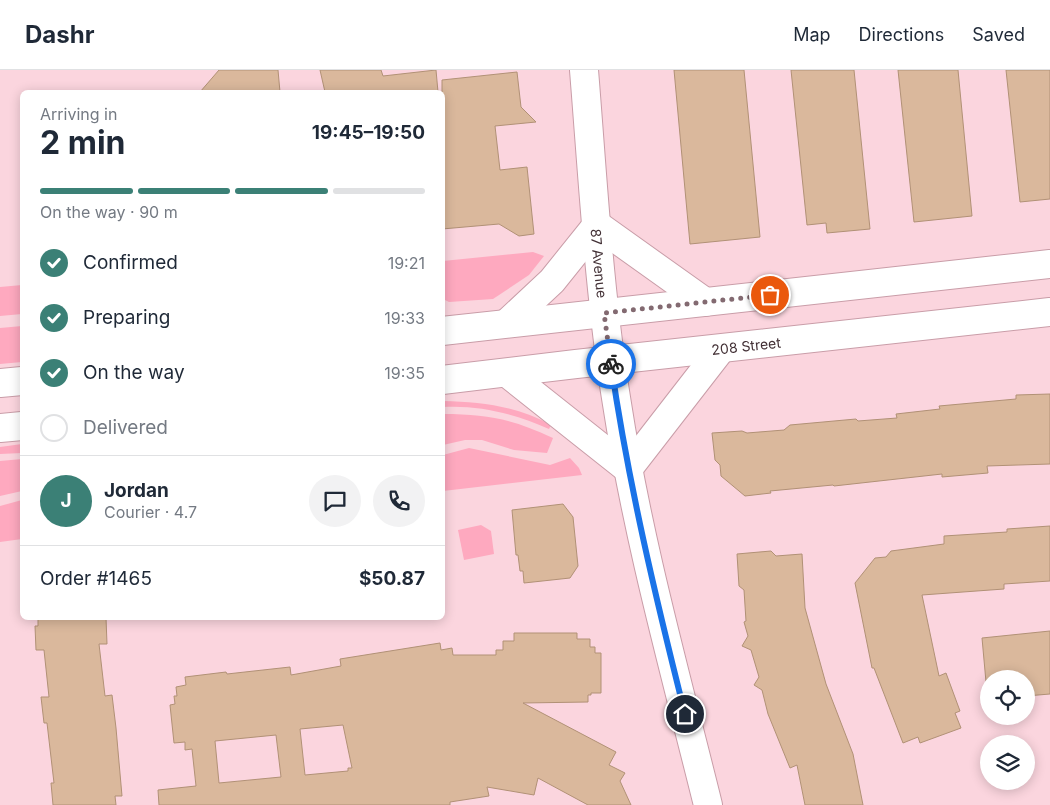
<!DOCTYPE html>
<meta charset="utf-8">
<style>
:root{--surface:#fff;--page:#f2f2f3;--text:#1f2937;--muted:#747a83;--line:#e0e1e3;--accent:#3b8076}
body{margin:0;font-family:Inter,sans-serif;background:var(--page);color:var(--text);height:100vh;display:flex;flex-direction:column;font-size:19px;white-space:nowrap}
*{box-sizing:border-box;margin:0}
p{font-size:16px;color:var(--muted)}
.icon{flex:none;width:28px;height:28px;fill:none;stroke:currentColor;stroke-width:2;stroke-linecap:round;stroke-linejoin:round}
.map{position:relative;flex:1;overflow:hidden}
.details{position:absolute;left:20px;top:20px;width:425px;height:530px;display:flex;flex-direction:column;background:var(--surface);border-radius:8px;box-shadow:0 2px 12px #0003}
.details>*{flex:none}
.buttons{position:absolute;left:980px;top:600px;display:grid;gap:10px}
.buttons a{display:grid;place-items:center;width:55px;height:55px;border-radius:50%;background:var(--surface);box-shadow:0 2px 12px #0003;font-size:25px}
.pin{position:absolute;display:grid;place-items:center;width:42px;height:42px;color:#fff;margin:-21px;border:2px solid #fff;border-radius:50%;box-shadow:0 1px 5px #0007}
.courier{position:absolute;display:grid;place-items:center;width:50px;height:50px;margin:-25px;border:4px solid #1a73e8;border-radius:50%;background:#fff;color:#222;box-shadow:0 1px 6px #0007}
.head em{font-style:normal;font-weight:700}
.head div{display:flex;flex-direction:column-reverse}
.head{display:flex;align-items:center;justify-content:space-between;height:85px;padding:0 20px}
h1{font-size:32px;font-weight:700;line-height:38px}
.bar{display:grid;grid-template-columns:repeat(4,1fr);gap:8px 5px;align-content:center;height:60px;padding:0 20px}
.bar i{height:6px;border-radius:4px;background:var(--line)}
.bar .current{background:var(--accent)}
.bar p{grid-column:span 4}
.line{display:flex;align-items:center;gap:12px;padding:0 20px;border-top:1px solid var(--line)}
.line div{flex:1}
.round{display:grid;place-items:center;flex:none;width:52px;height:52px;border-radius:26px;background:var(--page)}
ol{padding:0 20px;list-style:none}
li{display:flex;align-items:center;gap:15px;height:55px}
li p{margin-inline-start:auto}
li .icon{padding:5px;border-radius:50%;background:var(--accent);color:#fff;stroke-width:4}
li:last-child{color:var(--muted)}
li i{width:28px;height:28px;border:2px solid var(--line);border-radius:50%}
header{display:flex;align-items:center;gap:30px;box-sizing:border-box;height:70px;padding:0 25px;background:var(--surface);border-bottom:1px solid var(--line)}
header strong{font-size:24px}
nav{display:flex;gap:28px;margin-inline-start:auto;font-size:18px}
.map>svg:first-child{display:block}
.green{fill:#fea9bf}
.building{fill:#dab89c;stroke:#b19176;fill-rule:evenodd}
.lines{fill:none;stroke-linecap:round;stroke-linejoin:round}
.secondary-casing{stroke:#c99da8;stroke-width:30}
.secondary{stroke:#fff;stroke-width:28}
.done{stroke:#836a71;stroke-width:5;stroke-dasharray:0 9}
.route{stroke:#1a73e8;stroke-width:6}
.labels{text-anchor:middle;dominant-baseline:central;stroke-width:5;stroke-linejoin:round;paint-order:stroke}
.street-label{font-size:14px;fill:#433136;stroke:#fff}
</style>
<header>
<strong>Dashr</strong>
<nav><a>Map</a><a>Directions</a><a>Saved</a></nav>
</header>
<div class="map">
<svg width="1050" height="735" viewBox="0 0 1050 735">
<rect width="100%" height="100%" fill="#fbd5de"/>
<g class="green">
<path d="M 533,182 L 544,186 L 529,205 L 493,229 L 449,232 L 443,229 L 443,191 Z"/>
<path d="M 22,215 L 22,244 L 0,246 L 0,217 Z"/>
<path d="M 22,256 L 22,292 L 0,294 L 0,258 Z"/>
<path d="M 443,331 C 481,332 517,336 551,355 L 549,359 C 515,344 480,335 443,337 Z"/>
<path d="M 443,344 C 487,344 512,349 553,368 L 547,383 L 514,380 L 482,370 L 465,370 L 443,375 Z"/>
<path d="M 22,374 L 22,383 L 0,384 L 0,377 Z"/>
<path d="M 469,378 L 550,395 L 570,388 L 579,398 L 582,405 L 443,421 L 443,385 Z"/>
<path d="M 22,389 L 22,421 L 0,426 L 0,391 Z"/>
<path d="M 22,430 L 22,469 L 0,472 L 0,436 Z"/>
<path d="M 481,455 L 491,461 L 494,484 L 464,490 L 458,460 Z"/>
</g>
<g class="building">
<path d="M 219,0 L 278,0 L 280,22 L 200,22 Z"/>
<path d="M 320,0 L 381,0 L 383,6 L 436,0 L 438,22 L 325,22 Z"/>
<path d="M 674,0 L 744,0 L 760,167 L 690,174 Z"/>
<path d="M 791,0 L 854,0 L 870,159 L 827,163 L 826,153 L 807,155 Z"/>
<path d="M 898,0 L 958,0 L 972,146 L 914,152 Z"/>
<path d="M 1006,0 L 1050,0 L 1050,129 L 1020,132 Z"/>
<path d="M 517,2 L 521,37 L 536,52 L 495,56 L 500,100 L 527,97 L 534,164 L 519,166 L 499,154 L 442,159 L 442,10 Z"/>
<path d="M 1050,324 L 1050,394 L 987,396 L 988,403 L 942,407 L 942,404 L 834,416 L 833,415 L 770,421 L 771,423 L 745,426 L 721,406 L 720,395 L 715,390 L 712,363 L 742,361 L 747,363 L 784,360 L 790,355 L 856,349 L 858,351 L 897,348 L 896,344 L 940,339 L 939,336 L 1016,329 L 1016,325 Z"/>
<path d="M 563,434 L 573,447 L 578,496 L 570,508 L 524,513 L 523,501 L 520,501 L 518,485 L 516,485 L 512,440 Z"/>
<path d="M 1050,456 L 1050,511 L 1004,514 L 1004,519 L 922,525 L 939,606 L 946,603 L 960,641 L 955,643 L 961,658 L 920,673 L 918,667 L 903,673 L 874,598 L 872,598 L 855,513 L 875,488 L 886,487 L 891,481 L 944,474 L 944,466 L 1007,462 L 1007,459 Z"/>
<path d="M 771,481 L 776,486 L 802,484 L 805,538 L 826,614 L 853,684 L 863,735 L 805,735 L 797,695 L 790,698 L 768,644 L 762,620 L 754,615 L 759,607 L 751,580 L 742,576 L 748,566 L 744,552 L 746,551 L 744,520 L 739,516 L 737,484 Z"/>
<path d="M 38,548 L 106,548 L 107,574 L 99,574 L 105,626 L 112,625 L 116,658 L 122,726 L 115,726 L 116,735 L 53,735 L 51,713 L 54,713 L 47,653 L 44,653 L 41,627 L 49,627 L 44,580 L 36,580 L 35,556 L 38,556 Z"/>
<path d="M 1050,561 L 1050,624 L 1026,626 L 1026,608 L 989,609 L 989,612 L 986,612 L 982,568 Z"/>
<path d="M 514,563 L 577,563 L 577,569 L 590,569 L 590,577 L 595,577 L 595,583 L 601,583 L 601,623 L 591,623 L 591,625 L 588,625 L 588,632 L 523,633 L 616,682 L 609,695 L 625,703 L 620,711 L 631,735 L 588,735 L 538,708 L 534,725 L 487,717 L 489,726 L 450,732 L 450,735 L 159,735 L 158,720 L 196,716 L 192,679 L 185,680 L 185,672 L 174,673 L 170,635 L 175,634 L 174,626 L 177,626 L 176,617 L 186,615 L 185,607 L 226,602 L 227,604 L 290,597 L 291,605 L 341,596 L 340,589 L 440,573 L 441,580 L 452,578 L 453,585 L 496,585 L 496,580 L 503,580 L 503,571 L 514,571 ZM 343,655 L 352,698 L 348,698 L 348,701 L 305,705 L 300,659 ZM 276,665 L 281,707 L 219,713 L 215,671 Z"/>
</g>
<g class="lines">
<defs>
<g id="secondary">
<path id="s1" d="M 584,0 C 593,111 599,224 617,334 C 638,470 675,602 708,735"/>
<path d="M 597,155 L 705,232"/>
<path d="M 507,253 L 552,211 L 597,155"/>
<path d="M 442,261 L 1050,194"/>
<path d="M 507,303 L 628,399"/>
<path id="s2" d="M 442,310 L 576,294 L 1050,242"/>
<path d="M 0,313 L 22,311"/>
<path d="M 0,358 L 22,356"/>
<path d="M 628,399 L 721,279"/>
</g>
</defs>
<use href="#secondary" class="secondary-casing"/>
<use href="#secondary" class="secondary"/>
</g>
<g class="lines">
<path class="done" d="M 611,294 L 604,243 L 770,225"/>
<path class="route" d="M 611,294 C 628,412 656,529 685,644"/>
</g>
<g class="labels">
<g class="street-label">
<text stroke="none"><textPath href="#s1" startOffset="194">87 Avenue</textPath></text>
<text stroke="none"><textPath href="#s2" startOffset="306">208 Street</textPath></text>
</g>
</g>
</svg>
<div class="buttons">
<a><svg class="icon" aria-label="locate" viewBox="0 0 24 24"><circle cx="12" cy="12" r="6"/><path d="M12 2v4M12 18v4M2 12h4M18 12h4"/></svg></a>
<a><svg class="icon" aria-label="layers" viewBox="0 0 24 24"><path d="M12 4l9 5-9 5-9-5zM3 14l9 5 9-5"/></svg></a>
</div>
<div class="pin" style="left:770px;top:225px;background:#ea580c"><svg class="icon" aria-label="bag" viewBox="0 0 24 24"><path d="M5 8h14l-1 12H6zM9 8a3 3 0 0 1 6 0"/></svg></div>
<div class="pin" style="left:685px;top:644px;background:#1f2937"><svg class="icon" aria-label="home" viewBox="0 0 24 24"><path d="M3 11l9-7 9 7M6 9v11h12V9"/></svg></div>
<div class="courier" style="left:611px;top:294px"><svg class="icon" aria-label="bike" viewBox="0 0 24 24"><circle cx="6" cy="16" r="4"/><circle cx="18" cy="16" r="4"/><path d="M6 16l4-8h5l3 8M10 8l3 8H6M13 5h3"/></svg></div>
<section class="details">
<div class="head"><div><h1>2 min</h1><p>Arriving in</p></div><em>19:45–19:50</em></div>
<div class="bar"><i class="current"></i><i class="current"></i><i class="current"></i><i></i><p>On the way · 90 m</p></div>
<ol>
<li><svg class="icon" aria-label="check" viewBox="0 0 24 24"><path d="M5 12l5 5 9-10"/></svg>Confirmed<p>19:21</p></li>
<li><svg class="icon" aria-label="check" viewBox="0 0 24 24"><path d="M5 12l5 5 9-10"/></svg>Preparing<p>19:33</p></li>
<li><svg class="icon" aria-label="check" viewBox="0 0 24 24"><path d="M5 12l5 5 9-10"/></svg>On the way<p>19:35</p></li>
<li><i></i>Delivered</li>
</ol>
<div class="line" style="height:90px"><b class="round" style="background:var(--accent);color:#fff">J</b><div><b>Jordan</b><p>Courier · 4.7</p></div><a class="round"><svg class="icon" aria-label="chat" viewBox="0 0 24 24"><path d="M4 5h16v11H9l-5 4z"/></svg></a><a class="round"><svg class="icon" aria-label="phone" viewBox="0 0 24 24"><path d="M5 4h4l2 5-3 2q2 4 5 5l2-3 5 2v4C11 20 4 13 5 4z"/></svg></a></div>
<div class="line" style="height:65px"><div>Order #1465</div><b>$50.87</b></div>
</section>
</div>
